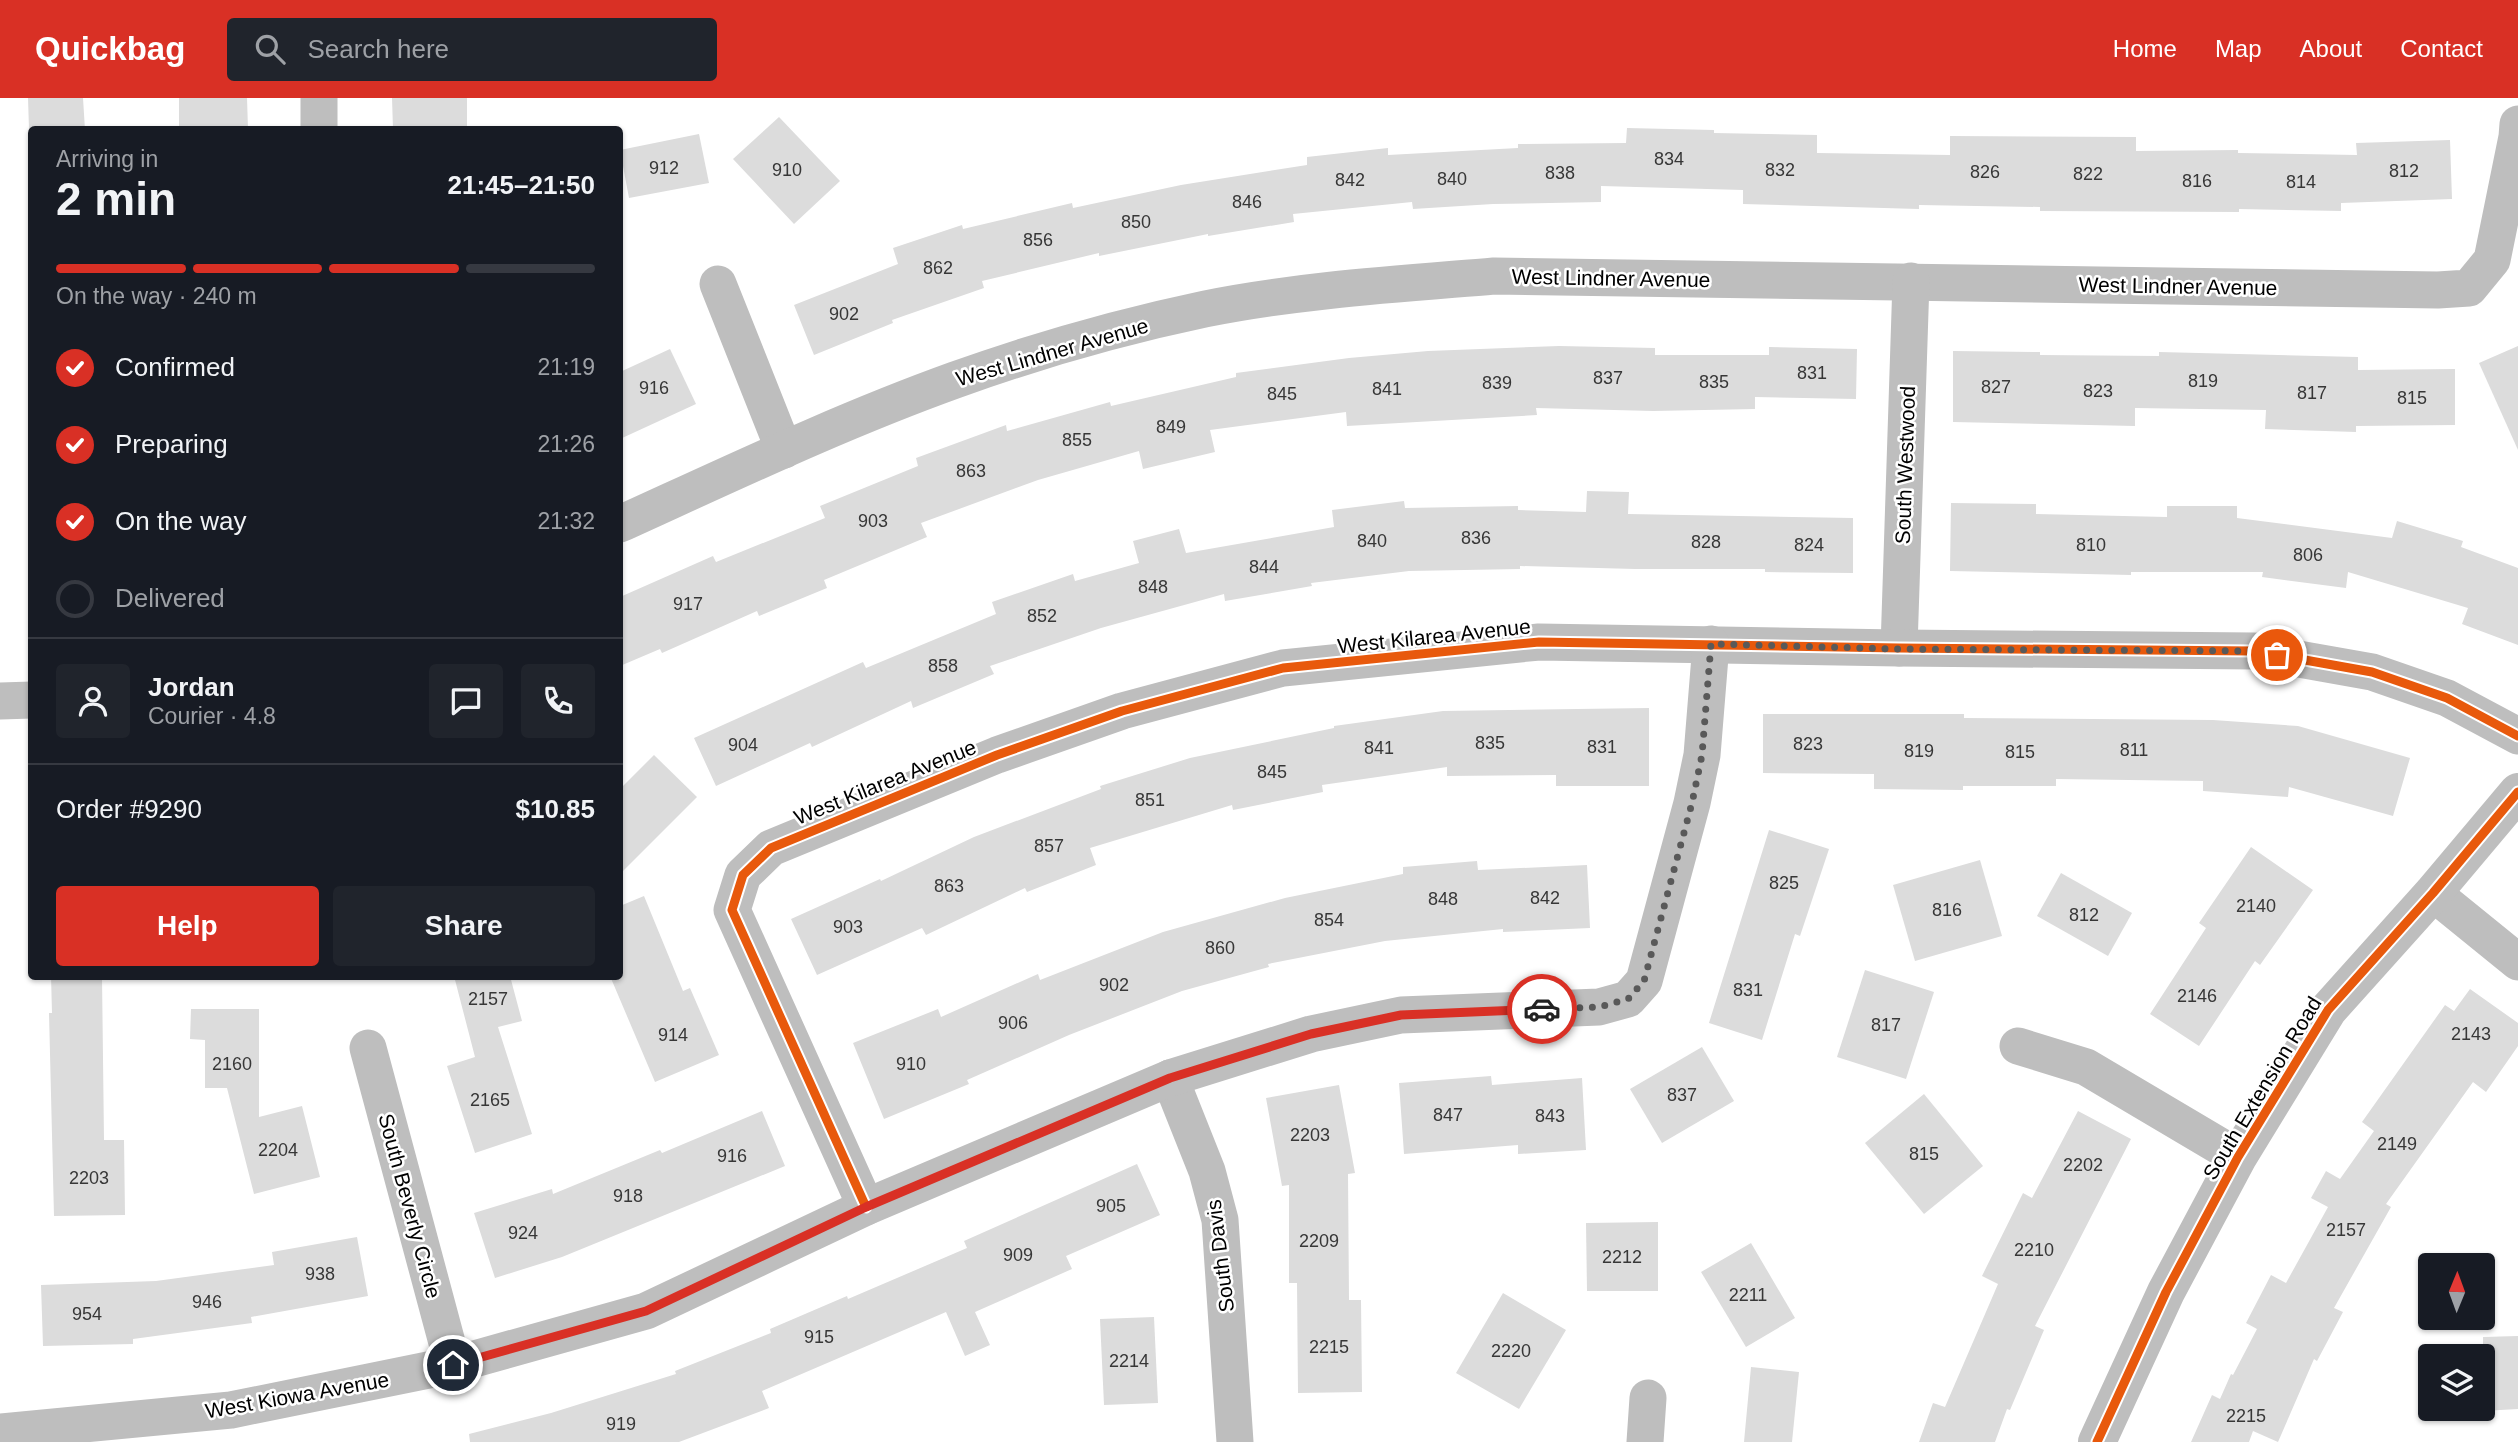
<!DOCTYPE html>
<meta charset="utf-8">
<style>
:root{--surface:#171b24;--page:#20242c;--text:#f1f3f6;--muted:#9ea1a6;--line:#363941;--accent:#d93025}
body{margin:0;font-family:Helvetica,sans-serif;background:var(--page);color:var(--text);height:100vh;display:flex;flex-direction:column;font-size:26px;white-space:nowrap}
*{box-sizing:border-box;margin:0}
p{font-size:23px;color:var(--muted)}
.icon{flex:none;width:38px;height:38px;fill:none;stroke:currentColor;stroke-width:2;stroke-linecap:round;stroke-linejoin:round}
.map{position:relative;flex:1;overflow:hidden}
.panel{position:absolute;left:28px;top:28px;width:595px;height:854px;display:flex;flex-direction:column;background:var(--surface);border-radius:7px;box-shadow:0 2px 5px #0004}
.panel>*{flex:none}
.needle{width:46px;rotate:1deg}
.controls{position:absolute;left:2418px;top:1155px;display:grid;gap:14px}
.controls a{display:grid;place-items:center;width:77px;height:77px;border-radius:7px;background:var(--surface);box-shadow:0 2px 5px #0004;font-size:35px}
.pin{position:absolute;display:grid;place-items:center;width:60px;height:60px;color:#fff;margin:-30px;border:4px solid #fff;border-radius:50%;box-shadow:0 2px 7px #0007}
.courier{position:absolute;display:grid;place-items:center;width:70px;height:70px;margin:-35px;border:5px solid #d93025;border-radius:50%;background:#fff;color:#222;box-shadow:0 2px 9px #0007}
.summary em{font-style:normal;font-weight:700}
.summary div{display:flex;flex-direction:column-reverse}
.summary{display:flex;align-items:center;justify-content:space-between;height:119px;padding:0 28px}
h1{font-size:46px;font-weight:700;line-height:52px}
.bar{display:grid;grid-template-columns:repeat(4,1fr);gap:10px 7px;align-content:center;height:84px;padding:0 28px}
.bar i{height:9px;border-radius:5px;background:var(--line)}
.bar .active{background:var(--accent)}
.bar p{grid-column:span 4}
.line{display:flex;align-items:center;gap:18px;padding:0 28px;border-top:2px solid var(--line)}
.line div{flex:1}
.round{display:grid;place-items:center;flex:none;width:74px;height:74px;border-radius:7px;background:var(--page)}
ol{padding:0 28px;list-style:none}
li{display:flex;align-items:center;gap:21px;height:77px}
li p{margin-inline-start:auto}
li .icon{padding:7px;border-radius:50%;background:var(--accent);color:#fff;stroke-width:4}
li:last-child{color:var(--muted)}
li i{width:38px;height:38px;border:4px solid var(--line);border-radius:50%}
.cta{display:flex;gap:14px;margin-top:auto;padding:14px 28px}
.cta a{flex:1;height:80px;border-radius:7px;background:var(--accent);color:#fff;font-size:28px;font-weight:700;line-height:80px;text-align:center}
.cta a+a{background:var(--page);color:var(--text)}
header{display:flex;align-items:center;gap:42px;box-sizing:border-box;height:98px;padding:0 35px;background:var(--accent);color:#fff}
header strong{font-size:33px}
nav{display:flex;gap:38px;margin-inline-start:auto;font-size:24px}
.search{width:490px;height:63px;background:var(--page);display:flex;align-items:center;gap:18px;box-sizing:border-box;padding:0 24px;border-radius:7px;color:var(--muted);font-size:26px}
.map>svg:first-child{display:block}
.building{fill:#dcdcdc}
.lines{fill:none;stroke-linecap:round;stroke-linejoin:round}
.minor{stroke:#bebebe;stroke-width:37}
.tertiary{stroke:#bebebe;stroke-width:38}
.cycleway-casing{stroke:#fff;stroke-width:13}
.cycleway{stroke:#e8590c;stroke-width:9}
.done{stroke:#595959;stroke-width:7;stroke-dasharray:0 12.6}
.route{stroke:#d93025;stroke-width:9}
.labels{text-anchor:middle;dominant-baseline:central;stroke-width:5;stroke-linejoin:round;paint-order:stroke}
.number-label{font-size:18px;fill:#373737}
.street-label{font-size:21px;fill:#000;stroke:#fff}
</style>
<header>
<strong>Quickbag</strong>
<div class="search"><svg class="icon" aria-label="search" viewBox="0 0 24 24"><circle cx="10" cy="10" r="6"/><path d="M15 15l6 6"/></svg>Search here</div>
<nav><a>Home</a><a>Map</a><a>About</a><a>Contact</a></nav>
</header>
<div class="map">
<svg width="2518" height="1344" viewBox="0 0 2518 1344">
<rect width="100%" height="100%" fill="#fff"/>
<g class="building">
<path d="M 28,0 L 83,0 L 85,32 L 29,32 Z"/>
<path d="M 179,0 L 247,0 L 248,32 L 179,32 Z"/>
<path d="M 392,0 L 467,0 L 467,32 L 393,32 Z"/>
<path d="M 779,19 L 840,83 L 794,126 L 733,61 Z"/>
<path d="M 1627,30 L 1714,32 L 1714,35 L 1817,37 L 1817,55 L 1950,57 L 1950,38 L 2136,39 L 2136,53 L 2238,52 L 2238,55 L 2357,57 L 2356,45 L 2450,42 L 2452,101 L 2341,105 L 2341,113 L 2239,111 L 2239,114 L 2040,113 L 2040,109 L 1919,107 L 1919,111 L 1743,106 L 1743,92 L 1601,88 L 1601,104 L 1493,106 L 1413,111 L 1412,104 L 1293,116 L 1294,124 L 1208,138 L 1208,136 L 1099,158 L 1099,155 L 982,183 L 984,190 L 892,222 L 893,225 L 814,257 L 794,207 L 898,166 L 893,150 L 962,127 L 963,131 L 1072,105 L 1073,110 L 1181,87 L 1307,67 L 1307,59 L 1388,50 L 1388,57 L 1518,50 L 1518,46 L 1626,45 Z"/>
<path d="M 699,36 L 709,85 L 629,100 L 620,52 Z"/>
<path d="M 1559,248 L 1655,250 L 1655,257 L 1769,257 L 1769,249 L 1857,251 L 1856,301 L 1755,299 L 1755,311 L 1653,313 L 1536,310 L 1537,317 L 1347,328 L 1346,314 L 1210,332 L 1215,354 L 1143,371 L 1139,353 L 1038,382 L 921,425 L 927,439 L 824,482 L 827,490 L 759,518 L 757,513 L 662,555 L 660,551 L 620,568 L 620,499 L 713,458 L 716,464 L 825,420 L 820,408 L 918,368 L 916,360 L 1006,327 L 1007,333 L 1110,304 L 1111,308 L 1236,279 L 1236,275 L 1349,260 L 1428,253 Z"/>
<path d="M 2518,248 L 2518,352 L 2479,265 Z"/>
<path d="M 670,251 L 696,306 L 620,341 L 620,274 Z"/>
<path d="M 1953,253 L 2040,254 L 2040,257 L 2159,258 L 2159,254 L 2358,259 L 2358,272 L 2455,271 L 2455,327 L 2356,328 L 2356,334 L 2265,331 L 2266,312 L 2135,310 L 2135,328 L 1953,324 Z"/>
<path d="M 1587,393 L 1629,394 L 1628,416 L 1853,420 L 1853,475 L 1765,474 L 1765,471 L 1635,471 L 1520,468 L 1520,471 L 1409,473 L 1311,485 L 1312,488 L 1225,503 L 1224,496 L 1101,530 L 990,568 L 994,576 L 913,610 L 911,603 L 812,649 L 810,645 L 716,688 L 694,640 L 863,564 L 866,570 L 996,516 L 992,504 L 1073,476 L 1075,483 L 1139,465 L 1133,443 L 1179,431 L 1186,455 L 1334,429 L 1332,412 L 1404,403 L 1405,410 L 1518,408 L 1518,412 L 1586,414 Z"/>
<path d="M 1951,405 L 2036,406 L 2036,416 L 2167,419 L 2167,408 L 2237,408 L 2237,420 L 2392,440 L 2397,423 L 2463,443 L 2461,449 L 2518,470 L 2518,547 L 2462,526 L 2468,510 L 2348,474 L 2346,490 L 2262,479 L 2263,474 L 2131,474 L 2131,477 L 1950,473 Z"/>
<path d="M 1649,610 L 1649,688 L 1556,688 L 1556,677 L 1447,678 L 1447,669 L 1322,687 L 1323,694 L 1233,712 L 1232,707 L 1090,750 L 1096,767 L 1027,794 L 1025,790 L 926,837 L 922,830 L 817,877 L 791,821 L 880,781 L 881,783 L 974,739 L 1101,691 L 1100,688 L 1190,660 L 1334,630 L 1334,628 L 1443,613 Z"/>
<path d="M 1763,616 L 1964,616 L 1964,620 L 2213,622 L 2298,628 L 2410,660 L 2393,718 L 2289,689 L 2288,699 L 2203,693 L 2203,683 L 2056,681 L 2056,688 L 1963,688 L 1963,692 L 1874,691 L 1874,676 L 1763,675 Z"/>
<path d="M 654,657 L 697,699 L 620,776 L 620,691 Z"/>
<path d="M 1769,732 L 1829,751 L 1800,838 L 1795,836 L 1762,942 L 1709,925 Z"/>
<path d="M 2251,749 L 2313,792 L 2260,867 L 2255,863 L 2199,948 L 2150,916 L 2206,830 L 2199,825 Z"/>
<path d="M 1980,762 L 2002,838 L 1915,863 L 1893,787 Z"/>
<path d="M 1477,763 L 1478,772 L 1587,767 L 1590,830 L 1503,834 L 1503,831 L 1385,843 L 1268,866 L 1269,869 L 1182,893 L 1069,937 L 967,982 L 969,986 L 884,1021 L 853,945 L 938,911 L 941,919 L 1038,876 L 1040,882 L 1163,834 L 1285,800 L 1403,776 L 1403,769 Z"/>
<path d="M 2061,775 L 2132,815 L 2108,858 L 2037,818 Z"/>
<path d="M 644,798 L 683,893 L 690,890 L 719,957 L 655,984 L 610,878 L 620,878 L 620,808 Z"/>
<path d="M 1865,872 L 1934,894 L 1906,981 L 1837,959 Z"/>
<path d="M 51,878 L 102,878 L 104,1042 L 124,1042 L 125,1117 L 54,1118 L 49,915 L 52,915 Z"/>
<path d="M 454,878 L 510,878 L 522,923 L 498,929 L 532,1036 L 475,1055 L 447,968 L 475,959 Z"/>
<path d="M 2470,891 L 2518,925 L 2518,948 L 2486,994 L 2473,984 L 2386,1106 L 2391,1109 L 2334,1210 L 2343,1214 L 2317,1263 L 2314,1261 L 2278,1344 L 2253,1333 L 2249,1344 L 2191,1344 L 2212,1297 L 2220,1301 L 2231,1276 L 2233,1277 L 2257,1231 L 2246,1225 L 2271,1177 L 2286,1185 L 2328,1109 L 2311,1100 L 2326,1073 L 2340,1081 L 2374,1033 L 2362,1024 L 2445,907 L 2454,913 Z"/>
<path d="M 191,911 L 259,911 L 259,1019 L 302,1008 L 320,1079 L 254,1096 L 227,990 L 205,990 L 205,942 L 190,941 Z"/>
<path d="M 1702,949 L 1734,1003 L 1662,1045 L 1630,991 Z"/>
<path d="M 1491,978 L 1492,987 L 1582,980 L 1586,1052 L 1518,1056 L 1518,1047 L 1404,1056 L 1399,985 Z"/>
<path d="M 1339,987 L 1355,1075 L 1348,1076 L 1349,1202 L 1361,1202 L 1362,1294 L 1298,1295 L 1297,1185 L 1289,1185 L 1289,1087 L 1282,1088 L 1266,1000 Z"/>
<path d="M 1924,996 L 1983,1068 L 1924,1116 L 1865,1045 Z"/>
<path d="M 762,1013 L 785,1068 L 562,1159 L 495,1180 L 474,1115 L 552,1091 L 553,1096 L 660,1052 L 662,1055 Z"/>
<path d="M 2078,1013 L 2131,1041 L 2035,1228 L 2044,1232 L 2010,1312 L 2007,1311 L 1995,1344 L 1919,1344 L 1933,1305 L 1945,1309 L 1998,1186 L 1982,1178 L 2023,1095 L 2032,1100 Z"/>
<path d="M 1137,1066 L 1160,1117 L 1066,1158 L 1072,1171 L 975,1214 L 990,1247 L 965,1258 L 946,1214 L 762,1293 L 769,1310 L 679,1344 L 470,1344 L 469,1336 L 551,1315 L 676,1276 L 675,1273 L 771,1235 L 770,1231 L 847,1198 L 848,1201 L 967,1150 L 964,1143 Z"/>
<path d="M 1658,1124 L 1658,1193 L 1587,1193 L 1586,1125 Z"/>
<path d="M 357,1139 L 368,1198 L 251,1219 L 252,1225 L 133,1241 L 133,1246 L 43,1248 L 41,1187 L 156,1183 L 274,1167 L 272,1154 Z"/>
<path d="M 1751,1145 L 1795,1220 L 1746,1249 L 1701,1174 Z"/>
<path d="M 1503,1195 L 1566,1232 L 1519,1311 L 1456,1275 Z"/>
<path d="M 1154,1219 L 1158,1305 L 1104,1307 L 1100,1221 Z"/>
<path d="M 2518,1238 L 2518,1311 L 2483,1313 L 2483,1239 Z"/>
<path d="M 1751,1269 L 1799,1274 L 1792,1344 L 1744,1344 Z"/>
</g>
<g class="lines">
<g class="minor">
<path d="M 319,0 L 319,32"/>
<path d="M 718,186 L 784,352"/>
<path d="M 620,426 C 730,376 841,323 955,282 C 1033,254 1124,228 1205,211 C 1300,192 1398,186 1494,178 L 2438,192 L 2469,190 L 2492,162 L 2517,39 L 2518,26"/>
<path d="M 1899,550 L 1911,183"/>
<path d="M 0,603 L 32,602"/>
<path d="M 2433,795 L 2518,864"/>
<path d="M 2018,948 L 2086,969 L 2238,1059"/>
<path d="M 368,950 L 453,1267"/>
<path d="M 1170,980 L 1207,1073 L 1220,1122 L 1235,1344"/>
<path d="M 866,1109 L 732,812 L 743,777 L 771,750 L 997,657 L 1122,613 L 1283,570 L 1539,544 L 1899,550 L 2254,553 L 2372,574 L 2447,600 L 2518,638"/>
<path d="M 0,1334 L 231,1312 L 453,1267 L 646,1213 L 866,1109 L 1170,980 L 1311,936 L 1401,917 L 1599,909 L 1628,901 L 1644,883 L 1692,705 L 1702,657 L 1711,546"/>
<path d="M 1645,1344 L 1648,1300"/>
</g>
<path class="tertiary" d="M 2097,1344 L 2166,1194 L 2238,1059 L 2328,912 L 2433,795 L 2518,694"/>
<defs>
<g id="cycleway">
<path d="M 866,1109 L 732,812 L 743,777 L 771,750 L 997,657 L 1122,613 L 1283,570 L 1539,544 L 1899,550 L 2254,553 L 2372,574 L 2447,600 L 2518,638"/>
<path d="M 2097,1344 L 2166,1194 L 2238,1059 L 2328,912 L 2433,795 L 2518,694"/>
</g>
</defs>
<use href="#cycleway" class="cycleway-casing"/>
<use href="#cycleway" class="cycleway"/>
</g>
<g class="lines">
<path class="done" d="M 1542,911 L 1599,909 L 1628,901 L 1644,883 L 1692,705 L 1702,657 L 1711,546 L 1899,551 L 2254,553 L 2277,557"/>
<path class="route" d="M 453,1267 L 646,1213 L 866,1109 L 1170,980 L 1311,936 L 1401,917 L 1542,911"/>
</g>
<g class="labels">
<g class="number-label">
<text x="1669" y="61">834</text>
<text x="664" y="70">912</text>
<text x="787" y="72">910</text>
<text x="1780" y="72">832</text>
<text x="2404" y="73">812</text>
<text x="1985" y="74">826</text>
<text x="1560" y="75">838</text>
<text x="2088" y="76">822</text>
<text x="1452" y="81">840</text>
<text x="1350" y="82">842</text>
<text x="2197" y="83">816</text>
<text x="2301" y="84">814</text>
<text x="1247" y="104">846</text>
<text x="1136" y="124">850</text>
<text x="1038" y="142">856</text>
<text x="938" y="170">862</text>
<text x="844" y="216">902</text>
<text x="1812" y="275">831</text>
<text x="1608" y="280">837</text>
<text x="2203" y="283">819</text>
<text x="1714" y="284">835</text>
<text x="1497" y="285">839</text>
<text x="1996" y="289">827</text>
<text x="654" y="290">916</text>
<text x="1387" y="291">841</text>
<text x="2098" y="293">823</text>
<text x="2312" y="295">817</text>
<text x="1282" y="296">845</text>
<text x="2412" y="300">815</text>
<text x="1171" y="329">849</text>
<text x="1077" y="342">855</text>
<text x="971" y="373">863</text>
<text x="873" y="423">903</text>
<text x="1476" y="440">836</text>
<text x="1372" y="443">840</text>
<text x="1706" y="444">828</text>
<text x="1809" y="447">824</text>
<text x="2091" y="447">810</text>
<text x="2308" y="457">806</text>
<text x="1264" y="469">844</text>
<text x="1153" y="489">848</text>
<text x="688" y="506">917</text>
<text x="1042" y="518">852</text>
<text x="943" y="568">858</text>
<text x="1490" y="645">835</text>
<text x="1808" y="646">823</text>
<text x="743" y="647">904</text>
<text x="1602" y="649">831</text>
<text x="1379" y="650">841</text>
<text x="2134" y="652">811</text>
<text x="1919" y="653">819</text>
<text x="2020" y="654">815</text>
<text x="1272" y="674">845</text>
<text x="1150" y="702">851</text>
<text x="1049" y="748">857</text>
<text x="1784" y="785">825</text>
<text x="949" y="788">863</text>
<text x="1545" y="800">842</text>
<text x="1443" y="801">848</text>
<text x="2256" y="808">2140</text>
<text x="1947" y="812">816</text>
<text x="2084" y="817">812</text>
<text x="1329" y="822">854</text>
<text x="848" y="829">903</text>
<text x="1220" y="850">860</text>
<text x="1114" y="887">902</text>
<text x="1748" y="892">831</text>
<text x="2197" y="898">2146</text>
<text x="488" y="901">2157</text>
<text x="1013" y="925">906</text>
<text x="1886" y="927">817</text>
<text x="2471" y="936">2143</text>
<text x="673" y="937">914</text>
<text x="232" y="966">2160</text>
<text x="911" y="966">910</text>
<text x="1682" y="997">837</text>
<text x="490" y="1002">2165</text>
<text x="1448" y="1017">847</text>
<text x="1550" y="1018">843</text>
<text x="1310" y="1037">2203</text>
<text x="2397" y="1046">2149</text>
<text x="278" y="1052">2204</text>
<text x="1924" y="1056">815</text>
<text x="732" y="1058">916</text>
<text x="2083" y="1067">2202</text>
<text x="89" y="1080">2203</text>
<text x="628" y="1098">918</text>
<text x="1111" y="1108">905</text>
<text x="2346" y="1132">2157</text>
<text x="523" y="1135">924</text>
<text x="1319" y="1143">2209</text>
<text x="2034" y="1152">2210</text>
<text x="1018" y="1157">909</text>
<text x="1622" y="1159">2212</text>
<text x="320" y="1176">938</text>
<text x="1748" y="1197">2211</text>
<text x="207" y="1204">946</text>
<text x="87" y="1216">954</text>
<text x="819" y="1239">915</text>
<text x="1329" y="1249">2215</text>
<text x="1511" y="1253">2220</text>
<text x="1129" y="1263">2214</text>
<text x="2246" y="1318">2215</text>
<text x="621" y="1326">919</text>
</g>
<g class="street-label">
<text transform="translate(1611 180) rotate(1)">West Lindner Avenue</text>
<text transform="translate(2178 188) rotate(1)">West Lindner Avenue</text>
<text transform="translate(1052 254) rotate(-16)">West Lindner Avenue</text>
<text transform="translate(1905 367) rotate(-88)">South Westwood</text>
<text transform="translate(1434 538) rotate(-6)">West Kilarea Avenue</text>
<text transform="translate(885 684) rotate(-22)">West Kilarea Avenue</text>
<text transform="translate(2262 990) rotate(-59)">South Extension Road</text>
<text transform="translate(410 1108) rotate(75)">South Beverly Circle</text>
<text transform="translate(1220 1158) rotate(-97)">South Davis</text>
<text transform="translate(297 1297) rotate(-10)">West Kiowa Avenue</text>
</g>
</g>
</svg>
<div class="controls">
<a><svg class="needle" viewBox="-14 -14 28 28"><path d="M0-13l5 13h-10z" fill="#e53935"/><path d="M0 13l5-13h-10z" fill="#9ea1a6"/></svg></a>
<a><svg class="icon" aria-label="layers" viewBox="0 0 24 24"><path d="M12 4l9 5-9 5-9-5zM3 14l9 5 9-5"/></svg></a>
</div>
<div class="pin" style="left:2277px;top:557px;background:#ea580c"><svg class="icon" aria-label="bag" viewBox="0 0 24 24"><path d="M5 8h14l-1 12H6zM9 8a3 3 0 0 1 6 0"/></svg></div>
<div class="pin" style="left:453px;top:1267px;background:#1f2937"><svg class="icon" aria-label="home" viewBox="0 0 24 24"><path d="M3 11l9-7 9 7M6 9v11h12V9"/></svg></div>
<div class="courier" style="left:1542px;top:911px"><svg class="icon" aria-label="car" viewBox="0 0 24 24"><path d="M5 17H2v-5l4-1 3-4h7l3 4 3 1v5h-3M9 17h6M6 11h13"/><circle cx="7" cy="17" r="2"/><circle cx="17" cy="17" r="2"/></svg></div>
<section class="panel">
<div class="summary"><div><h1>2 min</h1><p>Arriving in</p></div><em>21:45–21:50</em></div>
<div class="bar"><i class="active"></i><i class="active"></i><i class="active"></i><i></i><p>On the way · 240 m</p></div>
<ol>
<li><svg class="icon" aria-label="check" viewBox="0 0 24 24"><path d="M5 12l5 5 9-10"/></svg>Confirmed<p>21:19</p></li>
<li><svg class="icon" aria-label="check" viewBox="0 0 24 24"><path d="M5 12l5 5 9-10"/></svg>Preparing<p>21:26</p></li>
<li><svg class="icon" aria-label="check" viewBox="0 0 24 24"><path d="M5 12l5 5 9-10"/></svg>On the way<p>21:32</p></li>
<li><i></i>Delivered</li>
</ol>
<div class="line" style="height:126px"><a class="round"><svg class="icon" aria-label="person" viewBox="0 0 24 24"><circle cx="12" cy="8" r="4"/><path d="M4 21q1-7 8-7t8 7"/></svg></a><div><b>Jordan</b><p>Courier · 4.8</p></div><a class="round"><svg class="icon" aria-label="chat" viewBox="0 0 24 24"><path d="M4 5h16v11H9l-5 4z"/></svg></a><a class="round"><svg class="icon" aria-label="phone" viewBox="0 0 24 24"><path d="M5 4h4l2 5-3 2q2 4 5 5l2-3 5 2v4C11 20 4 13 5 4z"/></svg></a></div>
<div class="line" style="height:91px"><div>Order #9290</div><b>$10.85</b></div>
<div class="cta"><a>Help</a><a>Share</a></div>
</section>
</div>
